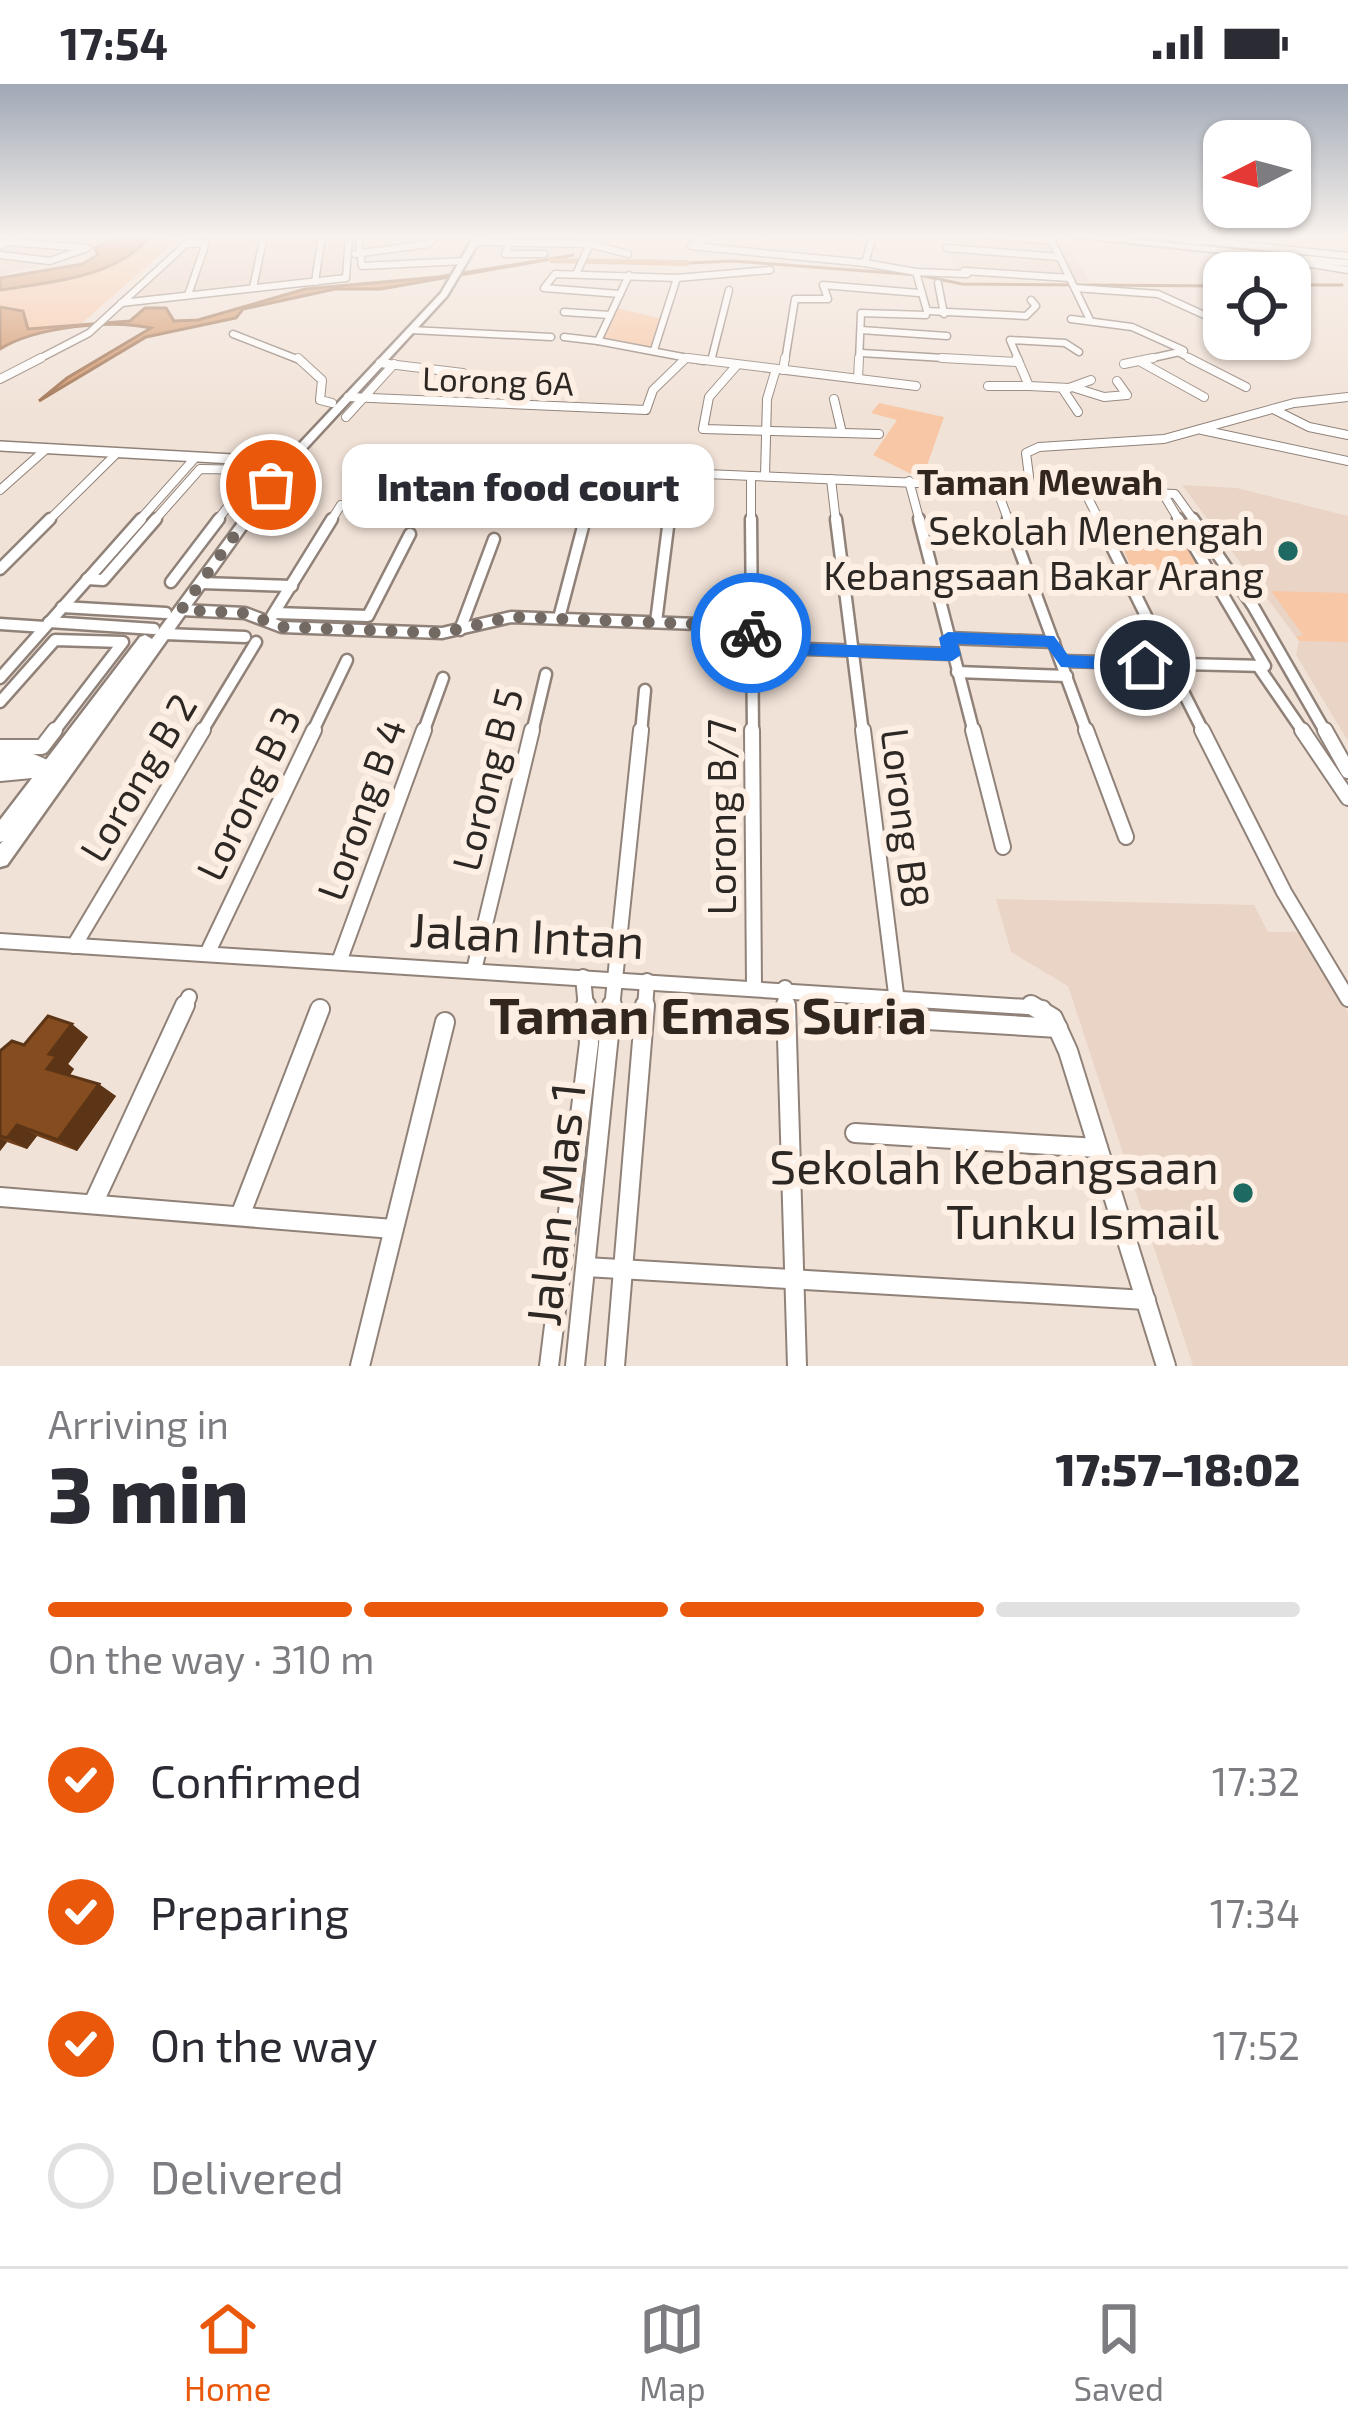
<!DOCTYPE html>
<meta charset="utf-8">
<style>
:root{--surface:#fff;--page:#f7f7f7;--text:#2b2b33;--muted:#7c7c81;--line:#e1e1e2;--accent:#ea580c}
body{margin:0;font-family:"Exo 2",sans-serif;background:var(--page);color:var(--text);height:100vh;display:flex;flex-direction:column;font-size:45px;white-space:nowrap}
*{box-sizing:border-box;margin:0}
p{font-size:39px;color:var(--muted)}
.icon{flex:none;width:66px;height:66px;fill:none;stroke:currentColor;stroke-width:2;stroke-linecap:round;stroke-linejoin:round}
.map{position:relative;height:1282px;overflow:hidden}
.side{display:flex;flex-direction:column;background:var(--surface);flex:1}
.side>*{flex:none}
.needle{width:78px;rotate:264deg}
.tools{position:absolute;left:1203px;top:36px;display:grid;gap:24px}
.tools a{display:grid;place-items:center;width:108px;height:108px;border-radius:24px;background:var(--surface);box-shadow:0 3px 9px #0004;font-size:60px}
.pin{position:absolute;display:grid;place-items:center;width:102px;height:102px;color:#fff;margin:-51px;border:6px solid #fff;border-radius:50%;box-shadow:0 3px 12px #0007}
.courier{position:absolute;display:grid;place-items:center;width:120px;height:120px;margin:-60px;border:9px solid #1a73e8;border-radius:50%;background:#fff;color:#222;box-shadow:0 3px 15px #0007}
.bubble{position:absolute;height:84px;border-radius:24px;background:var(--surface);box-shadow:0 3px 9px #0004;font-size:39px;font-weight:800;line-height:84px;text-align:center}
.headline em{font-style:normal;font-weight:800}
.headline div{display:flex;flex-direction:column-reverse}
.headline{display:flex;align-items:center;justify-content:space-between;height:204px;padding:0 48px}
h1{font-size:78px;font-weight:800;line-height:90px}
.bar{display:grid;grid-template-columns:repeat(4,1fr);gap:18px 12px;align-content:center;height:144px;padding:0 48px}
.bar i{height:15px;border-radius:9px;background:var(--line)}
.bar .active{background:var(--accent)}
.bar p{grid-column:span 4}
ol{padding:0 48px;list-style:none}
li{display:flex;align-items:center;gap:36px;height:132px}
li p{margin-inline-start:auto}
li .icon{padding:12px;border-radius:50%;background:var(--accent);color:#fff;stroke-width:4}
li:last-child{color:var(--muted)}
li i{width:66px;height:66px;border:6px solid var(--line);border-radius:50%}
.status{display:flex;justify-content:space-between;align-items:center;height:84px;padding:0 60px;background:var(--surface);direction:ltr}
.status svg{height:33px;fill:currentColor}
.tabs{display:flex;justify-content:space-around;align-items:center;height:168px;border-top:3px solid var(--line);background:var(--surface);font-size:33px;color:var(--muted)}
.tabs a{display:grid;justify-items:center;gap:6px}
.tabs .active{color:var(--accent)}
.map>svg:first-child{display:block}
.built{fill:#ead4c6}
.green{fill:#f8c7a5}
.water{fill:#d39568;stroke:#a17454;stroke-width:3}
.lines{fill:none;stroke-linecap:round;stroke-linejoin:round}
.stream{stroke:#a17454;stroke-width:3}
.river{fill:#d39568;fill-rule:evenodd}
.minor-far4-casing{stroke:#908279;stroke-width:9}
.minor-far3-casing{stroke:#908279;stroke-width:10}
.minor-far2-casing{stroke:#908279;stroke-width:15}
.minor-far1-casing{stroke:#908279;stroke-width:18}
.minor-casing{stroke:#908279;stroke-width:22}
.tertiary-far1-casing{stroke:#908279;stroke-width:10}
.tertiary-casing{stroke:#908279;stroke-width:12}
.secondary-casing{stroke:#908279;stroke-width:5}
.primary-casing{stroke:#908279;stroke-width:4}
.minor-far4{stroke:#fff;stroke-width:6}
.minor-far3{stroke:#fff;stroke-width:8}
.minor-far2{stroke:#fff;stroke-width:10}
.minor-far1{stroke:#fff;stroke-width:14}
.minor{stroke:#fff;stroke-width:18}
.tertiary-far1{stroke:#fff;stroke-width:8}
.tertiary{stroke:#fff;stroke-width:9}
.secondary{fill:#fff;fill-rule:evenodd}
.primary{fill:#fff;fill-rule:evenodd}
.wall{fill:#72411b}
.shaded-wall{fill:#5c3516}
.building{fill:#844c1f;stroke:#5c3516;stroke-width:3}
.route{fill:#1a73e8}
.done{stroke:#726963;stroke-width:12;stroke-dasharray:0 21.6}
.poi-dot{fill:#1f6963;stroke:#feefe4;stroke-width:4.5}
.labels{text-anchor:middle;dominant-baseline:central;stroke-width:12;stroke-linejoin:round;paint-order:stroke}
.far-street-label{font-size:33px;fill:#2d2824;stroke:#feefe4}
.far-neighbourhood-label{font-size:36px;font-weight:bold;fill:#32271f;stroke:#feefe4}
.poi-label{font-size:39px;fill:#2d2824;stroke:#feefe4;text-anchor:end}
.street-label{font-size:39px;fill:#2d2824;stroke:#feefe4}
.near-street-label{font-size:48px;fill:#2d2824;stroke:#feefe4}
.near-poi-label{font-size:48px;fill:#2d2824;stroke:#feefe4;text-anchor:end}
.near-neighbourhood-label{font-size:51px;font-weight:bold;fill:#32271f;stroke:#feefe4}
</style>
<div class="status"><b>17:54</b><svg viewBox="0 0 49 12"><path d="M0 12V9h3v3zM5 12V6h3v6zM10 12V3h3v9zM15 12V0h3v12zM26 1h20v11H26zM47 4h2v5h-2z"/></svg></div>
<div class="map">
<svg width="1348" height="1282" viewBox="0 0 1348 1282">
<rect width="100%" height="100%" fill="#f1e2d7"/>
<g class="built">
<path d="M 23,151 L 119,151 L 84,171 L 0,191 L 0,159 Z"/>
<path d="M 195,151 L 350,151 L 348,197 L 111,222 Z"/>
<path d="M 969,151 L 1066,155 L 1090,198 L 964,191 L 941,162 L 968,166 Z"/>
<path d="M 1182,401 L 1237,404 L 1348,432 L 1348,657 L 1296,571 L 1299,557 Z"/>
<path d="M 996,815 L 1254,821 L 1268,848 L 1300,848 L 1348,928 L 1348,1282 L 1193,1282 L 1068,902 L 1011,868 Z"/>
</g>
<g class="green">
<path d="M 151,151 L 183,151 L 160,157 L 171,161 L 82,239 L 28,245 L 23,227 L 0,223 L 0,206 L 45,199 Z"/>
<path d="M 617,224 L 662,235 L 653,265 L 603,257 Z"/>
<path d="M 879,319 L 944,333 L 924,390 L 909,389 L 873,371 L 897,336 L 871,329 Z"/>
<path d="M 1120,458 L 1188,462 L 1203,489 L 1132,485 Z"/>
<path d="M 1271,507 L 1348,509 L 1348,558 L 1299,557 L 1296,553 L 1303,551 Z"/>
</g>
<g class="water">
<path d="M 125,151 L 151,151 C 118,194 50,198 0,206 L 0,194 L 82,180 L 98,171 L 94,164 Z"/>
<path d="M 574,171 L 381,205 L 335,205 L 243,225 L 236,234 L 146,253 L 39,317 L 67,294 L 151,244 C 111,235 35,243 0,265 L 0,223 L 23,227 L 28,245 L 130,237 L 145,224 L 166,224 L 174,237 L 198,236 L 305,205 L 438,193 Z"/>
</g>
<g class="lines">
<g class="stream">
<path d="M 687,179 L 733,177 L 919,191 L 962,200 L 1224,202"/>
<path d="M 1290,201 L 1342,201"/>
</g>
<path class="river" d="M 547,174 L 687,176 L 691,179 L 687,182 L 550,179 Z"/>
<defs>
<g id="minor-far4">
<path d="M 358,151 L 362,182 L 464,177"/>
<path d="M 715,151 L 691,162 L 865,179"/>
<path d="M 867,151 L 872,155 L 865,179 L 916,188 L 927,227 L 1026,232 L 1036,222 L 1031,216"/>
<path d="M 987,151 L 1046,156"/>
<path d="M 1049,151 L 1090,236"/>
<path d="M 1160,151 L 1198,158"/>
<path d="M 1196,156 L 1348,172"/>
<path d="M 475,158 L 590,160 L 577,188"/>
<path d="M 510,158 L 505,170 L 544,170"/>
<path d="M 187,160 L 206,159 L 188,211"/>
<path d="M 590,160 L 628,170"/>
<path d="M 947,164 L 1059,173"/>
<path d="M 355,170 L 428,160 L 437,151"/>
<path d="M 0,171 L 50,177 L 87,164 L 9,158"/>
<path d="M 1288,176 L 1348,186"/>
<path d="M 964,187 L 1070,194"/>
<path d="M 916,188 L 967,190"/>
<path d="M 629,191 L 598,257 L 704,277"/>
<path d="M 315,198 L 322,151"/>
<path d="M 938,199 L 944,230"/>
<path d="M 253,204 L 264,151"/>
<path d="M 1075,204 L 1158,210 L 1224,240"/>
<path d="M 620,210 L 544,204 L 555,190 L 677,194 L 770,186"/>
<path d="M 121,219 L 346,194 L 349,151"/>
<path d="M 564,228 L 610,231"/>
<path d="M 1071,235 L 1132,243 L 1183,266"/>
<path d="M 411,246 L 551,253"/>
<path d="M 861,246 L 947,252"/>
<path d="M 233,250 L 302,277"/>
<path d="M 564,253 L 598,257"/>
<path d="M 1275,255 L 1285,268"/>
<path d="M 654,266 L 677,194"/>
<path d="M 861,269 L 994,277"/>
<path d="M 1180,269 L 1195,277"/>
<path d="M 35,277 L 89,249 L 196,151"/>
<path d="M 711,277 L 729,206"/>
<path d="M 785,277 L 795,215 L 828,215 L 823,201 L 919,209"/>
<path d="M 859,277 L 861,229 L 926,231"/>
<path d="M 1019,277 L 1010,256 L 1065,259 L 1079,268"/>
<path d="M 1139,277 L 1184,267"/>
</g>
<g id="minor-far3">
<path d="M 298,274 L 322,296 L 320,316 L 332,319"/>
<path d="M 688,274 L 916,302"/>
<path d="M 942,274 L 1017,278"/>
<path d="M 1189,274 L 1246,303"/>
<path d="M 1139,277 L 1204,313"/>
<path d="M 380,279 L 463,289"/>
<path d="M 1124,280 L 1153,274"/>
<path d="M 737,281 L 709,313 L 703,345 L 879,350"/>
<path d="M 783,286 L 785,274"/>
<path d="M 0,295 L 41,274"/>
<path d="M 858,295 L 859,274"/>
<path d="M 988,302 L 1029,302 L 1017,274"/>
<path d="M 1029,302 L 1069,304 L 1091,296"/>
<path d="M 1072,303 L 1104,313 L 1127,311 L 1117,297"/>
<path d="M 1062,304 L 1078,328"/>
<path d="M 348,313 L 646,326 L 653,306 L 686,274"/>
<path d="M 834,315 L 842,349"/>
<path d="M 1273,325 L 1309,343 L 1348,351"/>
<path d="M 346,333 L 394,280"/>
<path d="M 1202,346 L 1348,377"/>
<path d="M 255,376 L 288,366"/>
<path d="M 645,388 L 675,391 L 669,438"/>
<path d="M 683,389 L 1175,410 L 1195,438"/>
<path d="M 751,392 L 751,438"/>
<path d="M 765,392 L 767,315 L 776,285"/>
<path d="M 831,395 L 836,438"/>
<path d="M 909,397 L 920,438"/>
<path d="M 995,400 L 1009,438"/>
<path d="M 1030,400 L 1026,369 L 1039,363 L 1164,355 L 1294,319 L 1348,313"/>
<path d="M 1082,402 L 1100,438"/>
<path d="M 0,406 L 45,366"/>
<path d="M 1161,406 L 1180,438"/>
<path d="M 47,438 L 115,371"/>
<path d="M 138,438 L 194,375"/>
<path d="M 153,438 L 200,385 L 256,386 L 216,438"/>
<path d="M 330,438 L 341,421"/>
<path d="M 584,438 L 592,407"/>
</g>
<g id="minor-far2">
<path d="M 751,435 L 753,649"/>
<path d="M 836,435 L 863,649"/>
<path d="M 919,435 L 974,649"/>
<path d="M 1008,435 L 1087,649"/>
<path d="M 1098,435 L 1155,550"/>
<path d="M 1193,435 L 1253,522 L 1326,649"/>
<path d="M 0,485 L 50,435"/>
<path d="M 87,495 L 103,496 L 156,435"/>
<path d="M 171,498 L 219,435"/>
<path d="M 201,499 L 292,502"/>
<path d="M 62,523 L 166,529"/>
<path d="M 181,526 L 245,529 L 282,543 L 442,549 L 511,533 L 751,542"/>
<path d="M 275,529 L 368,532 L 410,450"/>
<path d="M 272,532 L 332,435"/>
<path d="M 559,534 L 585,435"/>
<path d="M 49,538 L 154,545"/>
<path d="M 656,538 L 669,435"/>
<path d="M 0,540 L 45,543"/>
<path d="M 460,546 L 494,455"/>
<path d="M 164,550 L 245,553"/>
<path d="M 948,554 L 1054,558"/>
<path d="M 751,563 L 952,570"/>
<path d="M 1061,577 L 1265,582 L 1178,435"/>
<path d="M 1170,582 L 1204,649"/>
<path d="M 1260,585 L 1304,649"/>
<path d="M 957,588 L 1067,592"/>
<path d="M 0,594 L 141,435"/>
<path d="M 0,618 L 55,556 L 123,558 L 53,649"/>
<path d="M 201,649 L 256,558"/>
<path d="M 312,649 L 347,576"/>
<path d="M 423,649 L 443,594"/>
<path d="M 532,649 L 546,590"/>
<path d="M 641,649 L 645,606"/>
</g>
<g id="minor-far1">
<path d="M 752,646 L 754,902"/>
<path d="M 863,646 L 896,910"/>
<path d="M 973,646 L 1003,763"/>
<path d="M 1086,646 L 1126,753"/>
<path d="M 1202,646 L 1284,808 L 1348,915"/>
<path d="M 1302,646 L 1348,714"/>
<path d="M 1325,646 L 1348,687"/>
<path d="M 0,663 L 42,663 L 55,646"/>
<path d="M 0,676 L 32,677 L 48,684"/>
<path d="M 0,690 L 52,685"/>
<path d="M 0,857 L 1043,924"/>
<path d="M 74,862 L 203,646"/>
<path d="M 207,870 L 314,646"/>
<path d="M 339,878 L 424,646"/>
<path d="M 474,886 L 532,646"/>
<path d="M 583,893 L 586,924"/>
<path d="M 785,904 L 786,924"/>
<path d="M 184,924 L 189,913"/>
<path d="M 612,924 L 641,646"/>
<path d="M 645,924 L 647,897"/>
</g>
<g id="minor">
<path d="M 786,921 L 797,1282"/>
<path d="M 1031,921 L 1053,934 L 1068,967 L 1166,1282"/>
<path d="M 844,931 L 1058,944"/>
<path d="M 855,1049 L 1098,1064"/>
<path d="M 0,1113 L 393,1145"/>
<path d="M 93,1120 L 185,921"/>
<path d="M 240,1132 L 320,925"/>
<path d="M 586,1183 L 1146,1216"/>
<path d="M 360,1282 L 445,938"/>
<path d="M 549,1282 L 589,959 L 586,921"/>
<path d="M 575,1282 L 612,921"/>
<path d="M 615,1282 L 645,921"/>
</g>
<path id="tertiary-far1" d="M 0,161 L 20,151"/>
<path id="tertiary" d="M 0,362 L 288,378"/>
<path id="secondary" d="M 475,151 L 483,151 L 447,212 L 292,380 L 7,781 L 0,783 L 0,760 L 3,757 L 0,758 L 0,736 L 140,553 L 145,551 L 152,555 L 284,376 L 441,209 Z"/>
<path id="primary" d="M 1054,151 L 1086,151 L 1348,176 L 1348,182 Z"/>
</defs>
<use href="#minor-far4" class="minor-far4-casing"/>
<use href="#minor-far3" class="minor-far3-casing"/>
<use href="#minor-far2" class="minor-far2-casing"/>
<use href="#minor-far1" class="minor-far1-casing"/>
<use href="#minor" class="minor-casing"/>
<use href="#tertiary-far1" class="tertiary-far1-casing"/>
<use href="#tertiary" class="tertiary-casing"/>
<use href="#secondary" class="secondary-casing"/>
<use href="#primary" class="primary-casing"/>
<use href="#minor-far4" class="minor-far4"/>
<use href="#minor-far3" class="minor-far3"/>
<use href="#minor-far2" class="minor-far2"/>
<use href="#minor-far1" class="minor-far1"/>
<use href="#minor" class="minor"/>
<use href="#tertiary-far1" class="tertiary-far1"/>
<use href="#tertiary" class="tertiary"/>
<use href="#secondary" class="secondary"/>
<use href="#primary" class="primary"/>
</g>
<path class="wall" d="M 88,953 L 68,980 L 74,985 L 69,992 L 116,1012 L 77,1067 L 37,1052 L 27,1065 L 7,1058 L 0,1067 L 0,967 Z"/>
<g class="shaded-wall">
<path d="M 72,940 L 88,953 L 68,980 L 74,985 L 65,998 L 47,985 L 49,970 Z"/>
<path d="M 99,1000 L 116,1012 L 77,1067 L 58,1056 Z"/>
<path d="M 17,1041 L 37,1052 L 27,1065 L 7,1054 Z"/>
<path d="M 0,1054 L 7,1058 L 0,1067 Z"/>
</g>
<path class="building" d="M 48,932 L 72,940 L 49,970 L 57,972 L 47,985 L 99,1000 L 58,1056 L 17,1041 L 7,1054 L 0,1052 L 0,967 L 12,957 L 24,961 Z"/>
<linearGradient id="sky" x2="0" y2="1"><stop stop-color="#9fa8b5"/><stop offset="0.46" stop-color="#f9f2ed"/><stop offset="1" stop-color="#f9f2ed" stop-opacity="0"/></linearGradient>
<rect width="1348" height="331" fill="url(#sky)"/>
<path class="route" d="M 751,543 L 760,549 L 760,558 L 941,564 L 939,554 L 948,548 L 1054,552 L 1068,571 L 1145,575 L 1154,581 L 1145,587 L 1061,583 L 1047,563 L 958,560 L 961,571 L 952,577 L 751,569 L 742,563 L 742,549 Z"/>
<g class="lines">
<path class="done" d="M 271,401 L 181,526 L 245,529 L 282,543 L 442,549 L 511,533 L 751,542 L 751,549"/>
</g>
<g class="poi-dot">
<circle cx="1288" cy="467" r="12"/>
<circle cx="1243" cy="1109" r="12"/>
</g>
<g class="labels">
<g class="far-street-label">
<text transform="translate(498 296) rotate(2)">Lorong 6A</text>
</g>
<g class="far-neighbourhood-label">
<text x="1040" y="396">Taman Mewah</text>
</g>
<g class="poi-label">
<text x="1264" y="445">Sekolah Menengah<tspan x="1264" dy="45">Kebangsaan Bakar Arang</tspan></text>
</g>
<g class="street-label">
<text transform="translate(137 693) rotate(-59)">Lorong B 2</text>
<text transform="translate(486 695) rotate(-76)">Lorong B 5</text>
<text transform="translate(247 709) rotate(-64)">Lorong B 3</text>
<text transform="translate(360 725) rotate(-70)">Lorong B 4</text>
<text transform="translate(720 733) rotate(-90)">Lorong B/7</text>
<text transform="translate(907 734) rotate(83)">Lorong B8</text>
</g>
<g class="near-street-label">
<text transform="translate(527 850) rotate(3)">Jalan Intan</text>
<text transform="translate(554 1120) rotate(-84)">Jalan Mas 1</text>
</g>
<g class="near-poi-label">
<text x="1219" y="1081">Sekolah Kebangsaan<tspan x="1219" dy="55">Tunku Ismail</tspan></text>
</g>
<g class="near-neighbourhood-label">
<text x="708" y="929">Taman Emas Suria</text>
</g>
</g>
</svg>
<div class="tools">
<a><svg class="needle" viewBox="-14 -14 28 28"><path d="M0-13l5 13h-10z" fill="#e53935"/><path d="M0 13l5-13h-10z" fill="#7c7c81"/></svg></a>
<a><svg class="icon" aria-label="locate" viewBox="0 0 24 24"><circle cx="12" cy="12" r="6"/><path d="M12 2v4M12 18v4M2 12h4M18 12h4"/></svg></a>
</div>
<div class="pin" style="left:271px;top:401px;background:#ea580c"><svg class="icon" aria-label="bag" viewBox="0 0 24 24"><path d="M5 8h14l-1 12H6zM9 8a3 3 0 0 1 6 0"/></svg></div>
<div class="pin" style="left:1145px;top:581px;background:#1f2937"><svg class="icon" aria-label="home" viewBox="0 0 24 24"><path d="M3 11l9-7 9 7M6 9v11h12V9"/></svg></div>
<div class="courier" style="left:751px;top:549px"><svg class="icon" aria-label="bike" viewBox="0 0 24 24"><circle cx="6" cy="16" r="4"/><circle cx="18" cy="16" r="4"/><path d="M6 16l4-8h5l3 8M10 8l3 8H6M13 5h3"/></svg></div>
<div class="bubble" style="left:342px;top:360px;width:372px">Intan food court</div>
</div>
<section class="side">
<div class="headline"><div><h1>3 min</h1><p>Arriving in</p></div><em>17:57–18:02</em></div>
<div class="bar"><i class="active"></i><i class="active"></i><i class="active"></i><i></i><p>On the way · 310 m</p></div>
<ol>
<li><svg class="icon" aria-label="check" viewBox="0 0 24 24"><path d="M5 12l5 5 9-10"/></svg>Confirmed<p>17:32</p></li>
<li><svg class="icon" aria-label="check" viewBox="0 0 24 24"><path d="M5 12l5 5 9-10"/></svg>Preparing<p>17:34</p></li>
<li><svg class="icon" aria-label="check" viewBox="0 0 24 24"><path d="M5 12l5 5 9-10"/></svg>On the way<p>17:52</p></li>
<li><i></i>Delivered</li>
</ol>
</section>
<nav class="tabs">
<a class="active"><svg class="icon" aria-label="home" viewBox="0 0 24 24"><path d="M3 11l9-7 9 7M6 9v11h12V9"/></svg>Home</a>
<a><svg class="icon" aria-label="map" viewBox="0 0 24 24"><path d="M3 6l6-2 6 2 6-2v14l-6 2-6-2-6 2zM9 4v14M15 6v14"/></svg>Map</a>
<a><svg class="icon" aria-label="saved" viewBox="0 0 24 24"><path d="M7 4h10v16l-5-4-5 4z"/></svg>Saved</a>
</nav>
